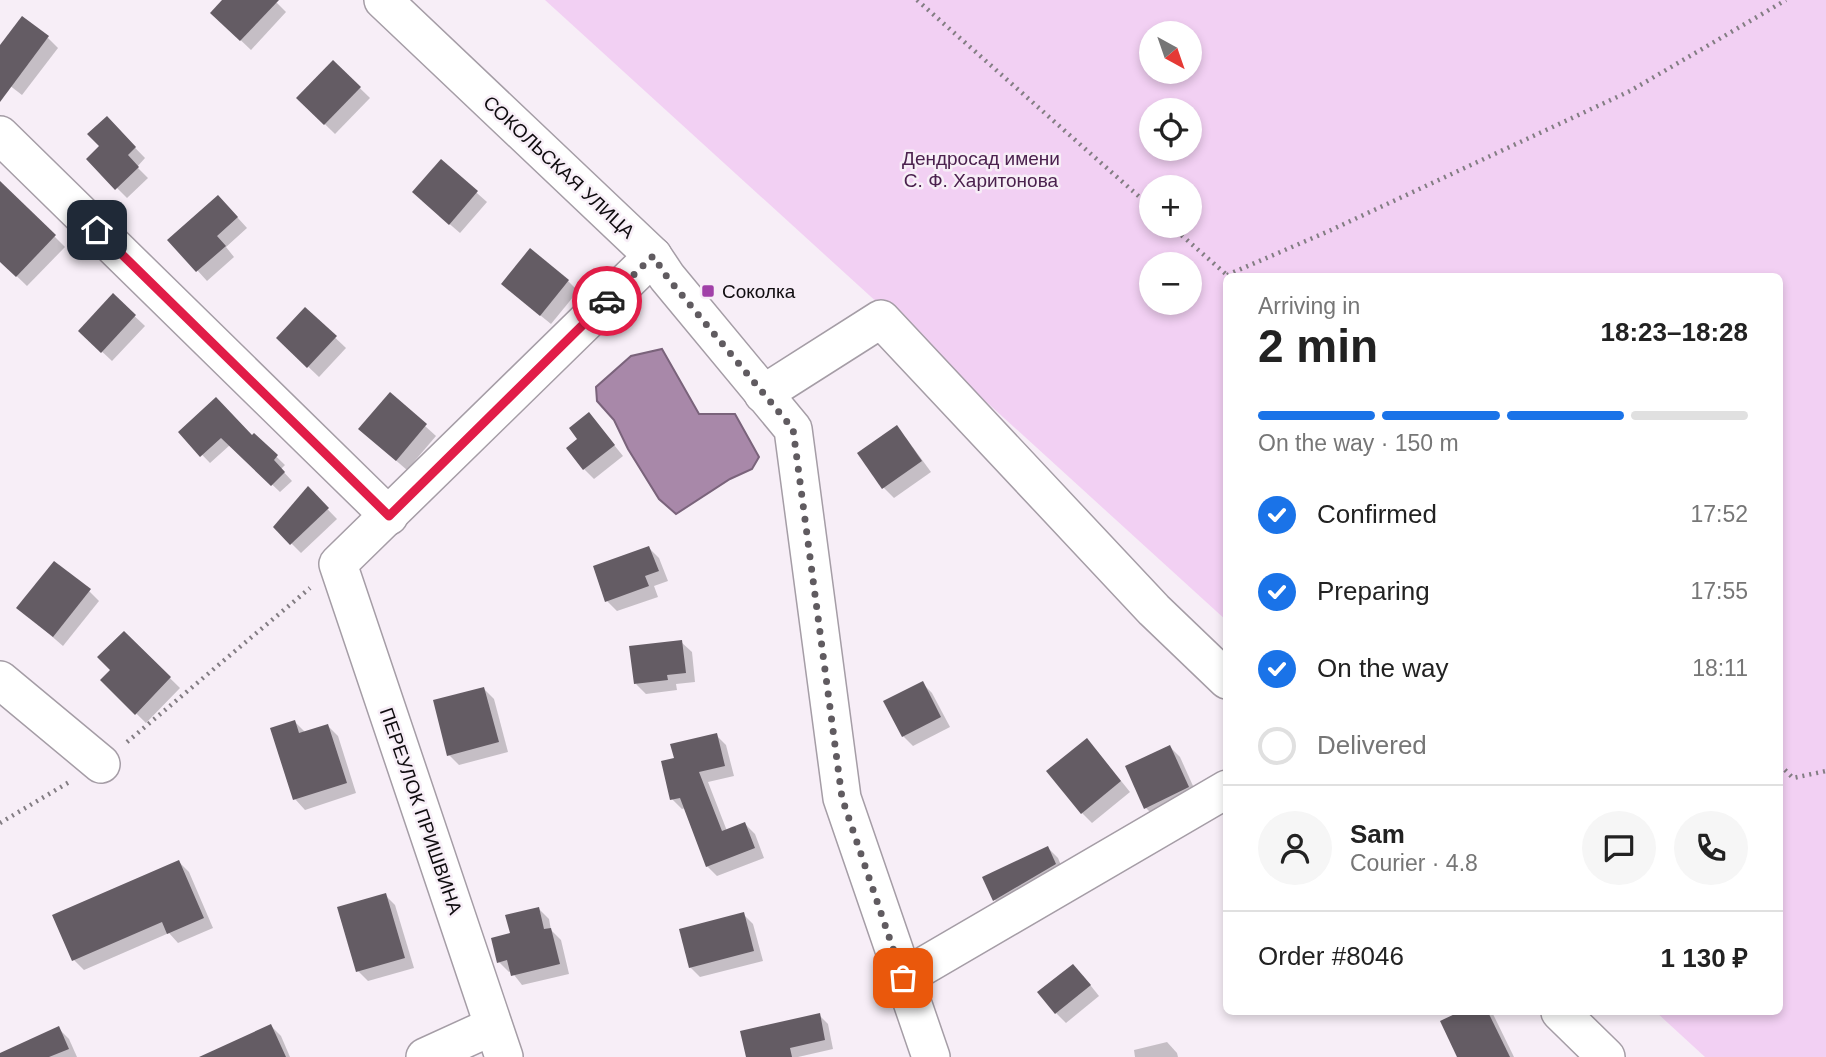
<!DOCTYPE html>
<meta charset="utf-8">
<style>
:root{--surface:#fff;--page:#f6f6f6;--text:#222;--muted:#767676;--line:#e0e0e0;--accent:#1a73e8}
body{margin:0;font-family:Arial,sans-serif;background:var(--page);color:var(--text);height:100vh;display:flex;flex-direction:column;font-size:26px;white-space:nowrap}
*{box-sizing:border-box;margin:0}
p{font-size:23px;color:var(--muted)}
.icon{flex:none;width:38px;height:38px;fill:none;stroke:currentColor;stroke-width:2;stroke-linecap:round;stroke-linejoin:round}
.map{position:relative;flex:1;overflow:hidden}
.sheet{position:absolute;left:1223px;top:273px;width:560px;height:742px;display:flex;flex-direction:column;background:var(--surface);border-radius:10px;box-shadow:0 4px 10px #0003}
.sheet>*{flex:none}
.needle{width:46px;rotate:140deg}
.buttons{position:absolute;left:1139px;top:21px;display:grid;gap:14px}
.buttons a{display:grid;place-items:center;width:63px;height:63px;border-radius:50%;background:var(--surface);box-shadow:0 4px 10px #0003;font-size:35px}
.pin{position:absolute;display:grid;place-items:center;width:60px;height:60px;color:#fff;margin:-30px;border-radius:14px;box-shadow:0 4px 10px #0006}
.courier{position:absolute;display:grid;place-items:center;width:70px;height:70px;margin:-35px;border:5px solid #e11d48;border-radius:50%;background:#fff;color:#222;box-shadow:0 2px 9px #0007}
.summary em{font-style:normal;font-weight:800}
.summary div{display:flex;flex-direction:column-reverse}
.summary{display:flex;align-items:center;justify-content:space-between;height:119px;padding:0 35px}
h1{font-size:46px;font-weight:800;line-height:52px}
.bar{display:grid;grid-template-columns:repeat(4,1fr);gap:10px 7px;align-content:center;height:84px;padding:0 35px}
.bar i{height:9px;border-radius:5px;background:var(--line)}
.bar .active{background:var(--accent)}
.bar p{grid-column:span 4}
.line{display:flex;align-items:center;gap:18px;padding:0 35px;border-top:2px solid var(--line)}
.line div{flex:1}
.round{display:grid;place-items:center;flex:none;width:74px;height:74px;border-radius:37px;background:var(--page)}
ol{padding:0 35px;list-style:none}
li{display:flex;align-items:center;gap:21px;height:77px}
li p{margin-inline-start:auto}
li .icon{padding:7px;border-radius:50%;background:var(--accent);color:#fff;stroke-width:4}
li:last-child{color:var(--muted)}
li i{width:38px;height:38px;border:4px solid var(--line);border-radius:50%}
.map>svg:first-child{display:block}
.green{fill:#f2d0f3;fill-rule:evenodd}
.water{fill:#a888a9;stroke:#7a637b;stroke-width:2}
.shadow{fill:#0003}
.building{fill:#645c64}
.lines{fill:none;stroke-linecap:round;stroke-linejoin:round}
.minor-casing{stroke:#a59da6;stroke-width:40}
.path{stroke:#837d83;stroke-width:4.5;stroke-dasharray:2 5;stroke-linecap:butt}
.minor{stroke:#fff;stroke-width:37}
.done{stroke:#605b60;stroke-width:7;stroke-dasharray:0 12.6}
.route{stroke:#e11d48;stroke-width:9}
.poi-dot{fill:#a140a8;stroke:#f7eef7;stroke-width:2.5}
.labels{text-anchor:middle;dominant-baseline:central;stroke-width:5;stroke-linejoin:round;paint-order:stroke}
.park-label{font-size:19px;fill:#4b214e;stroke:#f7eef7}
.street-label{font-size:19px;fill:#0f0c0f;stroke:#f7eef7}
.poi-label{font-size:19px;fill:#0f0c0f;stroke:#f7eef7;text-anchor:start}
</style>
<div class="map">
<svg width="1826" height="1057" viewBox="0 0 1826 1057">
<rect width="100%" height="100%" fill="#f7eef7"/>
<path class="green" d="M 545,0 L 1826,0 L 1826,1057 L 1705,1057 L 1656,1012 L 1780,1012 L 1780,276 L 1227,276 L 1227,621 ZM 1152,33 L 1190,33 L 1190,72 L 1152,72 ZM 1152,110 L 1190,110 L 1190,149 L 1152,149 ZM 1152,187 L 1190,187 L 1190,226 L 1152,226 ZM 1152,264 L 1190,264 L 1190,303 L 1152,303 Z"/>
<path class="water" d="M 662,349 L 699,414 L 735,414 L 759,457 L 752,469 L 730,479 L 676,514 L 659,499 L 628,449 L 614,420 L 597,401 L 596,387 L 631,356 Z"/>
<g class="shadow">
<path d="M 225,0 L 274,0 L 286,12 L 251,50 L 212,13 Z"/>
<path d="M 48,38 L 58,48 L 22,95 L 0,78 L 0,48 Z"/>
<path d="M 333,62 L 370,98 L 335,134 L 298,98 Z"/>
<path d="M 107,119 L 145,158 L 137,167 L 148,178 L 127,198 L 88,159 L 101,146 Z"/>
<path d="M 441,161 L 487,202 L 460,233 L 424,202 Z"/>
<path d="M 228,207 L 247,228 L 226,247 L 234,257 L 207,281 L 170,240 Z"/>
<path d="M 30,212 L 65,247 L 27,286 L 0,260 L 0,243 Z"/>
<path d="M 568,281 L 578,291 L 551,324 L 514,294 Z"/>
<path d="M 113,296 L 145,326 L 112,361 L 80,331 Z"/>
<path d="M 305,309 L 346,348 L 319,377 L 278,338 Z"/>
<path d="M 391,395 L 436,436 L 407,470 L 371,439 Z"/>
<path d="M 589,414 L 623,456 L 594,479 L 584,469 Z"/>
<path d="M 896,428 L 906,438 L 931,472 L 894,498 L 884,488 L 859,454 Z"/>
<path d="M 180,432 L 252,438 L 254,435 L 285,465 L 281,469 L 292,481 L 280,492 L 230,445 L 210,463 Z"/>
<path d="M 308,489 L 337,519 L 301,553 L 275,527 Z"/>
<path d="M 649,548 L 659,558 L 668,581 L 654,586 L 658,597 L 617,611 L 607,601 Z"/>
<path d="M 89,591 L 99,601 L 63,646 L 19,608 Z"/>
<path d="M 124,633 L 180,688 L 146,723 L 102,680 L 113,670 Z"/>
<path d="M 681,642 L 692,652 L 695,682 L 676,684 L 677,690 L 646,694 L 636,684 Z"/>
<path d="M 922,683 L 932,693 L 950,727 L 913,746 L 903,736 Z"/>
<path d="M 484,689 L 494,699 L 508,752 L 459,765 L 449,755 Z"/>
<path d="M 295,722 L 305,732 L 328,726 L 338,736 L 356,793 L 305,810 L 295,799 Z"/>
<path d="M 716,735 L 726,745 L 734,776 L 708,782 L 727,831 L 745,824 L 755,834 L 764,858 L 717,876 L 707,866 L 686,808 L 682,809 L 672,799 L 676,759 Z"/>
<path d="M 1170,747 L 1180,757 L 1198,797 L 1156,818 L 1146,808 L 1127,767 Z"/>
<path d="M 1097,751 L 1130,792 L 1092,823 L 1082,813 Z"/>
<path d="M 1048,848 L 1058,858 L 1065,875 L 1005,910 L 995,900 L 984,877 Z"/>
<path d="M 179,862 L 189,872 L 213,928 L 178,943 L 169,933 L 84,970 L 74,960 Z"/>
<path d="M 385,895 L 395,905 L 414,968 L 368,981 L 358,971 Z"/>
<path d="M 539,909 L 549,919 L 551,930 L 561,940 L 569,974 L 522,985 L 511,971 L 509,972 L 499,962 Z"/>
<path d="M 743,914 L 753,924 L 763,961 L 700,977 L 690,967 Z"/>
<path d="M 1083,976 L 1099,996 L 1066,1023 L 1056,1013 Z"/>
<path d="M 1463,1012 L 1492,1012 L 1514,1057 L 1459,1057 L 1442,1021 Z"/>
<path d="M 819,1015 L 828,1024 L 833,1049 L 798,1057 L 748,1057 Z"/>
<path d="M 271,1026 L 281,1036 L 290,1057 L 225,1057 Z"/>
<path d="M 59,1029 L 69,1039 L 77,1057 L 0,1057 L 0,1055 Z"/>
<path d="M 1167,1042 L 1177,1053 L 1178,1057 L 1135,1057 L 1134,1050 Z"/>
</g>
<g class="building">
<path d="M 222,0 L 279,0 L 240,41 L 210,13 Z"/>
<path d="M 22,16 L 49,36 L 0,102 L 0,45 Z"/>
<path d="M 333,60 L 361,87 L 324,125 L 296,98 Z"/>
<path d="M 107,116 L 136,147 L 128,155 L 139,167 L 115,190 L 86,159 L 99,146 L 87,134 Z"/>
<path d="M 441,159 L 478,191 L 449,225 L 412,192 Z"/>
<path d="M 0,181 L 56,235 L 16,277 L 0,262 Z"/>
<path d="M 218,195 L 238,217 L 217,236 L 226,246 L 196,272 L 167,240 Z"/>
<path d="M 530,248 L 569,280 L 540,316 L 501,284 Z"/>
<path d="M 113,293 L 136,315 L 101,353 L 78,331 Z"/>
<path d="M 305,307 L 337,336 L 307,368 L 276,338 Z"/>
<path d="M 390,392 L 427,424 L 396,461 L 358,429 Z"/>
<path d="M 216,397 L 252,435 L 254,433 L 278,455 L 274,460 L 285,472 L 271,486 L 221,438 L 200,457 L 178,432 Z"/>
<path d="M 589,412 L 615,445 L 583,470 L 566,448 L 577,439 L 569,428 Z"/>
<path d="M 897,425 L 922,461 L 882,489 L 857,453 Z"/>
<path d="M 308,486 L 329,508 L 290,545 L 273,527 Z"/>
<path d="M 649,546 L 659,571 L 645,576 L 649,586 L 605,602 L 593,566 Z"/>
<path d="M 54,561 L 91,589 L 53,637 L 16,608 Z"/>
<path d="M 124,631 L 171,677 L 135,715 L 100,680 L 110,670 L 97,657 Z"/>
<path d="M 682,640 L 686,673 L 667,675 L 668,680 L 634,684 L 629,646 Z"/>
<path d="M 923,681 L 941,717 L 902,737 L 883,701 Z"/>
<path d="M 484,687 L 499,742 L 447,756 L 433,700 Z"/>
<path d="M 295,720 L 299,733 L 328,724 L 347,783 L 293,800 L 270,728 Z"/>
<path d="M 717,733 L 725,766 L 699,772 L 722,831 L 745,822 L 755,848 L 706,867 L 680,798 L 670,800 L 661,761 L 674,758 L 670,744 Z"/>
<path d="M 1087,738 L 1121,781 L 1081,814 L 1046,771 Z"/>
<path d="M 1170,745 L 1189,787 L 1144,809 L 1125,766 Z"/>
<path d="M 1048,846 L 1056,864 L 993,901 L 982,877 Z"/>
<path d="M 179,860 L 204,918 L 167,934 L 162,922 L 72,961 L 52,915 Z"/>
<path d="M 386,893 L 405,958 L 356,972 L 337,907 Z"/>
<path d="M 539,907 L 544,929 L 551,928 L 560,964 L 511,976 L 507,960 L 497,963 L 491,938 L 510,933 L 505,915 Z"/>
<path d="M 744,912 L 754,951 L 689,968 L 679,929 Z"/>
<path d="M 1073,964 L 1091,985 L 1055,1014 L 1037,992 Z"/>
<path d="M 1459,1012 L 1488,1012 L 1510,1057 L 1457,1057 L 1440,1021 Z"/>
<path d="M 820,1013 L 825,1040 L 790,1048 L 792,1057 L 746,1057 L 740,1031 Z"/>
<path d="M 271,1024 L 286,1057 L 199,1057 Z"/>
<path d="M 59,1026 L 69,1049 L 49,1057 L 0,1057 L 0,1053 Z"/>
</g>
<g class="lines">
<defs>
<g id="minor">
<path d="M 383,0 L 653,256 L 667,277 L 793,429 L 842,798 L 931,1057"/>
<path d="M 0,135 L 389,516"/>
<path d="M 763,394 L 881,319 L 1154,610 L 1227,680"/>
<path d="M 0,680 L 101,764"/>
<path d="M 903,978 L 1227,789"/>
<path d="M 1560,1012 L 1606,1057"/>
<path d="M 425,1057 L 493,1026"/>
<path d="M 504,1057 L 338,564 L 653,256"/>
</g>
</defs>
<use href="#minor" class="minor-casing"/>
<g class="path">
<path d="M 917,0 L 1152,208"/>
<path d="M 1171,226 L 1228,276"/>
<path d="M 1227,275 L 1329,231 L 1630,91 L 1786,0"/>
<path d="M 127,742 L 310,588"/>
<path d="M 1780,765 L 1793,778 L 1826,771"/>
<path d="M 0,823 L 71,781"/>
</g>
<use href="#minor" class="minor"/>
</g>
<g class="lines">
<path class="done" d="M 607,301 L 653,256 L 667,277 L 793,429 L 842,798 L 903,978"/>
<path class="route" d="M 97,230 L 389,516 L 607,301"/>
</g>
<rect class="poi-dot" x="701" y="284" width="14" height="14" rx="3.5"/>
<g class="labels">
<g class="park-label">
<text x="981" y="158">Дендросад имени<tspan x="981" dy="22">С. Ф. Харитонова</tspan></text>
</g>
<g class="street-label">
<text transform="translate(559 167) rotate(43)">СОКОЛЬСКАЯ УЛИЦА</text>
<text transform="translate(421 811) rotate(71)">ПЕРЕУЛОК ПРИШВИНА</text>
</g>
<g class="poi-label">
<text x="722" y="291">Соколка</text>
</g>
</g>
</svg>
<div class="buttons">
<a><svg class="needle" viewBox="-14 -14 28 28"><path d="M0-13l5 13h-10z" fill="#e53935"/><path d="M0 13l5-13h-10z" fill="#767676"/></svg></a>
<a><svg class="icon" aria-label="locate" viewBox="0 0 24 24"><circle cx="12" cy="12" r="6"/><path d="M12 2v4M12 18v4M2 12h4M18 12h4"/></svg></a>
<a>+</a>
<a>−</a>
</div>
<div class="pin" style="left:903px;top:978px;background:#ea580c"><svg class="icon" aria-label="bag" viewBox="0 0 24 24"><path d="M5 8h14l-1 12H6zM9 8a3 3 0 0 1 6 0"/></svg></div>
<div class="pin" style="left:97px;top:230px;background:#1f2937"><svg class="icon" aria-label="home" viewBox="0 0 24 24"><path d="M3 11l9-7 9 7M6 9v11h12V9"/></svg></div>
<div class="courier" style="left:607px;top:301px"><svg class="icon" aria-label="car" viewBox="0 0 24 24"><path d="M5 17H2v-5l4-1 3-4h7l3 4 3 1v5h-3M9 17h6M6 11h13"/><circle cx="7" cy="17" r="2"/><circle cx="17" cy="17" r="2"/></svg></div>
<section class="sheet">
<div class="summary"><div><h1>2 min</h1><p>Arriving in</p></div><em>18:23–18:28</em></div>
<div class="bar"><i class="active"></i><i class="active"></i><i class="active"></i><i></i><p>On the way · 150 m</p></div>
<ol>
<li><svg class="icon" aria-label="check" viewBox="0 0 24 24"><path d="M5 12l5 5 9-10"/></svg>Confirmed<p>17:52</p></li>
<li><svg class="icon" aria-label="check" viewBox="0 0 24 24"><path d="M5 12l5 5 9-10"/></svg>Preparing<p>17:55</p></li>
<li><svg class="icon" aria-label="check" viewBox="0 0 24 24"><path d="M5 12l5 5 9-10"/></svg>On the way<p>18:11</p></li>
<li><i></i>Delivered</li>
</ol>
<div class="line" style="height:126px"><a class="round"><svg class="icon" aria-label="person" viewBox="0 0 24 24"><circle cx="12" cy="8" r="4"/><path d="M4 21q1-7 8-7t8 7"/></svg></a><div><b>Sam</b><p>Courier · 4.8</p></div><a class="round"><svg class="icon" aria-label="chat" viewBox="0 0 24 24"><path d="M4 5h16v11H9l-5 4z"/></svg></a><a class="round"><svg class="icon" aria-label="phone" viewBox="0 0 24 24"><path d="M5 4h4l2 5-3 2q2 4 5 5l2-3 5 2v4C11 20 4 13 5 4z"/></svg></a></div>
<div class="line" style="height:91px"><div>Order #8046</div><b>1 130 ₽</b></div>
</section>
</div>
